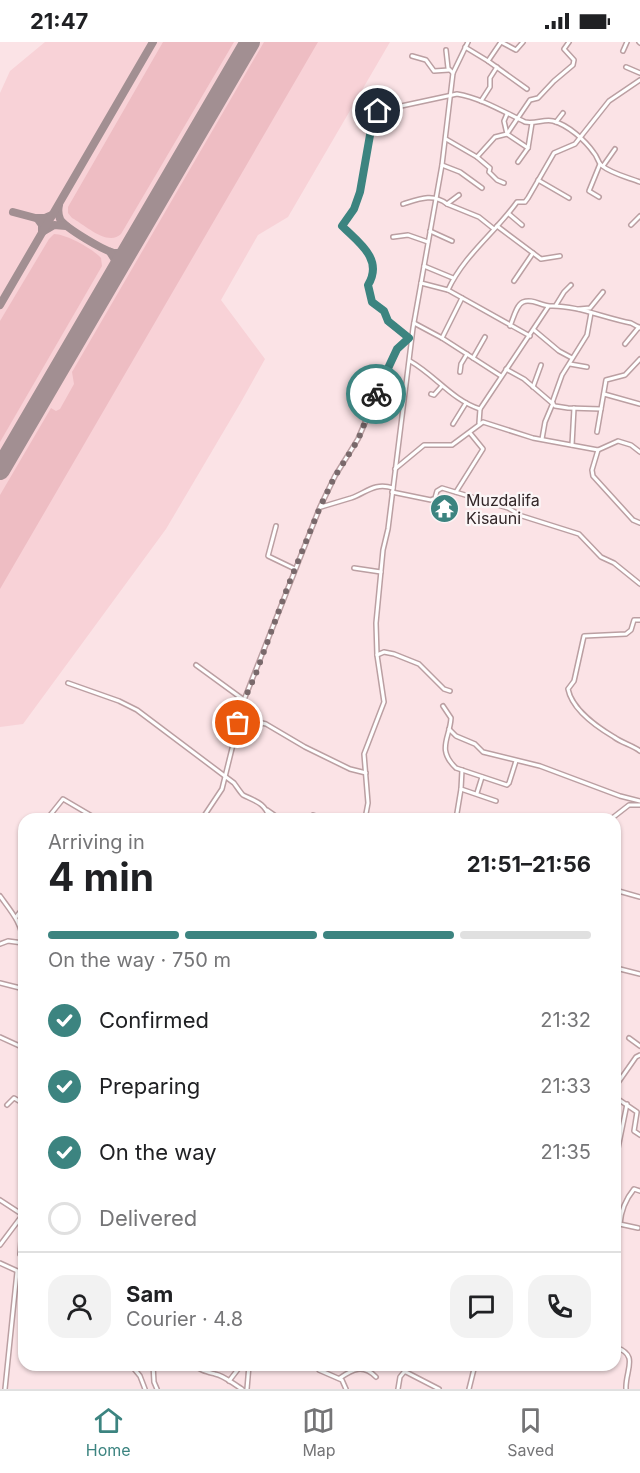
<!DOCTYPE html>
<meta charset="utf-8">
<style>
:root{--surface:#fff;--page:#f2f2f2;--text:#202124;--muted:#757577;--line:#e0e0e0;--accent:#3c8480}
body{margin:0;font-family:Inter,sans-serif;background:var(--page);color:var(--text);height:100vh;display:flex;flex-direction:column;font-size:22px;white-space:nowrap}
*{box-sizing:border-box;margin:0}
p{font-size:20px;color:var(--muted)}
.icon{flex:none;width:33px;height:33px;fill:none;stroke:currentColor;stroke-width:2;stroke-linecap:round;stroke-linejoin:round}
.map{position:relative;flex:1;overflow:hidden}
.panel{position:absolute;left:18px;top:771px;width:603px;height:558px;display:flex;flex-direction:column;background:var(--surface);border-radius:18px;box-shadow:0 2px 4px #0004}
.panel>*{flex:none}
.pin{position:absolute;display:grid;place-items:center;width:51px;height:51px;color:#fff;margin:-26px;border:3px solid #fff;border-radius:50%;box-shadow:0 2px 6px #0007}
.courier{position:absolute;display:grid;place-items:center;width:60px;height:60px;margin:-30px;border:4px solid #3c8480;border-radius:50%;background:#fff;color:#222;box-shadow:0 2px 8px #0007}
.summary em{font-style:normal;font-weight:700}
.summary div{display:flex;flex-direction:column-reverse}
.summary{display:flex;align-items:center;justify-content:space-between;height:102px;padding:0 30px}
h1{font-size:39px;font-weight:700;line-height:45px}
.bar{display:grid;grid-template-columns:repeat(4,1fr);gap:9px 6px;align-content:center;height:72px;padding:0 30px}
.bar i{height:8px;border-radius:4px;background:var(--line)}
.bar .selected{background:var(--accent)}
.bar p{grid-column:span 4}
.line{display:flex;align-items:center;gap:15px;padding:0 30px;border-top:2px solid var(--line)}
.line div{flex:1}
.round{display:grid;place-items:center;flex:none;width:63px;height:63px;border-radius:18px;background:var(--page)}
ol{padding:0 30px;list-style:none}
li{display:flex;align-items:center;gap:18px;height:66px}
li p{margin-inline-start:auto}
li .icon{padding:6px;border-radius:50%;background:var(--accent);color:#fff;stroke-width:4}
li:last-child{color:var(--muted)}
li i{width:33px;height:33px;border:3px solid var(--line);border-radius:50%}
.status{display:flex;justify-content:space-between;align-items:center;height:42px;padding:0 30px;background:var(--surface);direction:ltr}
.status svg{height:16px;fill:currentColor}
.menu{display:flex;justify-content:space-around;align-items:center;height:84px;border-top:2px solid var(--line);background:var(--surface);font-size:16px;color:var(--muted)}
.menu a{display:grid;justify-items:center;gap:3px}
.menu .selected{color:var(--accent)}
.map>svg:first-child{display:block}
.built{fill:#f8d2d7}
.green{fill:#eebdc3}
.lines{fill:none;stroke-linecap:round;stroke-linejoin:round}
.taxiway{stroke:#a28f92;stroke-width:8}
.runway{stroke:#a28f92;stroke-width:20}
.minor-casing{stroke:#bb9fa2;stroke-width:6}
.minor{stroke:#fff;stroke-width:3}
.done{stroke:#79696b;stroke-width:6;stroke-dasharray:0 10.8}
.route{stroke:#3c8480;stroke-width:8}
.labels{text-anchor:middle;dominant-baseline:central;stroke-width:4.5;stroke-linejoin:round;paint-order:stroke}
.poi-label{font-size:16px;fill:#332729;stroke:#fbf5f6;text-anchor:start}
</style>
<div class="status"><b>21:47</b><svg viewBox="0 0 49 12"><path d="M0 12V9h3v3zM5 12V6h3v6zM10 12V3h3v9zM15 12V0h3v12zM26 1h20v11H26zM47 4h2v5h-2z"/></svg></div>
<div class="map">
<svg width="640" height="1347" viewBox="0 0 640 1347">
<rect width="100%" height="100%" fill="#fbe3e6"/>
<path class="built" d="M 45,0 L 390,0 L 288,175 L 258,193 L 221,258 L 265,317 L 241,360 L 166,487 L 23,682 L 0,685 L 0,51 L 10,29 Z"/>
<g class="green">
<path d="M 163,0 L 234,0 L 121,192 C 108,205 85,183 72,176 L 68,171 L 68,165 Z"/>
<path d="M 264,0 L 318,0 L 0,547 L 0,453 L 51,366 L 56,369 L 60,367 L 74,342 L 72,330 Z"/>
<path d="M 54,192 C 66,192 93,207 101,216 L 102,224 L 0,400 L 0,279 L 49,197 Z"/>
</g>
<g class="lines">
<g class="taxiway">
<path d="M 59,163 C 58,167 58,172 60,177 C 64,185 108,212 117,211 C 124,211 128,207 132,201"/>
<path d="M 13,170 L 43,178"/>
<path d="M 52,173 L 45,176 L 37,176 L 42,183 L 42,190 L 54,183 L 66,184"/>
<path d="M 110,210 L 115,218 L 115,230"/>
<path d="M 0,263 L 153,0"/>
</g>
<path class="runway" d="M 0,428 L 250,0"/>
<defs>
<g id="minor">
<path d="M 639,0 L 640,1"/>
<path d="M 465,5 L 488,19 L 527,47"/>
<path d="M 446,8 L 448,26 L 453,31"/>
<path d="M 623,9 L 627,0"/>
<path d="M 412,14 L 426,18 L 434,29 L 449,28"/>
<path d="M 488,19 L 501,0 L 516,8 L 523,0"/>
<path d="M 626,25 L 640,31"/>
<path d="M 481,59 L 490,45 L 490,36 L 497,25"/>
<path d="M 507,72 L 504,79 L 507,92 L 528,106"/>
<path d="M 556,80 L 563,71"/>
<path d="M 446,97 L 477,115 L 495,95 L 507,92 L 530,58 L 538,56 L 554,39 L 573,23 L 574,18 L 564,7 L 569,0"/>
<path d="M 477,115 L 490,126 L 489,130 L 497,138 L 504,141"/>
<path d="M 518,120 L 528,106 L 532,81"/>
<path d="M 442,123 L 460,130 L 482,146"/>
<path d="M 603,124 L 615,107"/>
<path d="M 538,138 L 569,156"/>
<path d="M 599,155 L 589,149 L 600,122"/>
<path d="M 403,162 C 419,157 433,151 447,162 L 459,153"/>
<path d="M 447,162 L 479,175 L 494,187"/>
<path d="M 509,172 L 522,183"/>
<path d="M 631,183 L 640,174"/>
<path d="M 497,184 L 541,217 L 560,214"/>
<path d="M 430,189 L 452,199"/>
<path d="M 393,195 L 408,193 L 428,200"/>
<path d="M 424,224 L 453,236"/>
<path d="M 514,239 L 533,211"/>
<path d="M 421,241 L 448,248 L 530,294"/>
<path d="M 448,248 C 464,213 495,191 517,160 L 525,160 L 528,156 L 554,111 L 575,102 L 609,59 L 640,38"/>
<path d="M 556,263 L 564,250 L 571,243"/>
<path d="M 579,267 L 590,266 L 603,250"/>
<path d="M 591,271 L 587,293 L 562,333 L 552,361 L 555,364 L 568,366 L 601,367"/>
<path d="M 414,281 L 442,296 L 501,334"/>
<path d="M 510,284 C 513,278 516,263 523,260 C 532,256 541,264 550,264 C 576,263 604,276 631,281 L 640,286"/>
<path d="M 534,288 L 559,309 L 572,316"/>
<path d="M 409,296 L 388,280 L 384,269 L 372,260 L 368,243 C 384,217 358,200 342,184 L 354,167 L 360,149 L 372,81 L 378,69 L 457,52 C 481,56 504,70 525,80 C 535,82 544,77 553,79 C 568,83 585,98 594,111 C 597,114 598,120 601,123 C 612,132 627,135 640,140"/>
<path d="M 442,296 L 462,256"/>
<path d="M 625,302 L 639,285"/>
<path d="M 473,316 L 485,295"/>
<path d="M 410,319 C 435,333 452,358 480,367 L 548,265"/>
<path d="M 570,322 L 587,325"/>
<path d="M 506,327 L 524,337 L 552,361"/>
<path d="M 460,330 L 461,322 L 467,312"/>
<path d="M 533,345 L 541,323"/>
<path d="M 431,352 L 434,353 L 442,344"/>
<path d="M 604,352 L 640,362"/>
<path d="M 479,381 L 480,367"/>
<path d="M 453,382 L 466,361"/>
<path d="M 597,390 L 606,338 L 625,333 L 640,317"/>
<path d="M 542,397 L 545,380 L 553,361"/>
<path d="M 572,403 L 574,366"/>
<path d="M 598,408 L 592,428 L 593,434 L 633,478 L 640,481"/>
<path d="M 395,427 L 424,403 L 452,403 L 483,380 L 533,396 L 598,408 L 618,399 L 631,403 L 640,410"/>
<path d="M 392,450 L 431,458 L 435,456 L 437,449 L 442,446 L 508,466 L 522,474 L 579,492 L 601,515 L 614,521 L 640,542"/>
<path d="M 456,450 L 483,407 L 470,391"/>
<path d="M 321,465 C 331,462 341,459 351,456 C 366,451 374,440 393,446"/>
<path d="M 276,484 L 268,514 L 295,527"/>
<path d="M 354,526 L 381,530"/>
<path d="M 640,578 L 634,578 L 631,588 L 626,592 L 584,594 L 574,639 L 568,647 C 572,667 597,685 614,695 C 622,701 632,703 640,709"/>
<path d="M 377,613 L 384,610 L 394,612 L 419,622 L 444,647 L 450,649"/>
<path d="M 196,623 L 244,658"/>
<path d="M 68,641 L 119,659 L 137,668 L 234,741 C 237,745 240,750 243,753 C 255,759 265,761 269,775 L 284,777"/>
<path d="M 443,664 L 451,676 C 450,696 436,707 456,726 L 507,743 L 509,741 L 516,719"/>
<path d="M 239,682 L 258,686 L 262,681 L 266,682 L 305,705 L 350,727 L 366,731"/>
<path d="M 449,687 L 456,694 L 475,702 L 483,710 L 540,724 L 620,754 L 640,759"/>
<path d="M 462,728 L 461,747 L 496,759"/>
<path d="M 477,751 L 482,735"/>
<path d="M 267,768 L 277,775"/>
<path d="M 47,777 L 63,757 L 97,777"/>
<path d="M 202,777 L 222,747 L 244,658 L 320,465 L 335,434 L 358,397 L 393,315 L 397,307 L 408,297"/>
<path d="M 311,777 L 313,773 L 324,777"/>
<path d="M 365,777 L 368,761 L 364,712 L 384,660 L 377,613 L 376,581 L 383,508 L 388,487 L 413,286 L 442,123 L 453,31 L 468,0"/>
<path d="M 456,777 L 461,747"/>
<path d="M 611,777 L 629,763 L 640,763"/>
<path d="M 615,848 L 640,855"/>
<path d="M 0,854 C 13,872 21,880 24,902"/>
<path d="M 16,875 L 24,865"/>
<path d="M 0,902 L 8,899 L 23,901"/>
<path d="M 615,928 L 620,927 L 640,932"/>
<path d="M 0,941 L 24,947"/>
<path d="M 0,995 L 24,1006"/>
<path d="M 629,996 L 640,1004"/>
<path d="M 615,1045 L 636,1015 L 640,1013"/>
<path d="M 615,1055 L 637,1070 L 634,1089 L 640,1093"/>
<path d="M 7,1063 L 14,1056 L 24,1062"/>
<path d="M 615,1121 L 627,1062"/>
<path d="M 0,1158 L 23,1173 L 20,1212"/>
<path d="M 615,1181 L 638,1186"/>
<path d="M 620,1182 C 621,1168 625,1158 634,1147 L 640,1149"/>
<path d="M 615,1199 L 618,1182"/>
<path d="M 0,1203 L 24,1171"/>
<path d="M 0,1221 L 24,1232"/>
<path d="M 615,1253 L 618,1254"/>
<path d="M 615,1305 C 640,1313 625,1328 626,1347"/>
<path d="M 131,1323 L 140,1334 L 145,1347"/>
<path d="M 153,1323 L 154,1340 L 157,1347"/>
<path d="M 193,1323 C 203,1329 204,1329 215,1332 C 225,1334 233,1342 242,1347"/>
<path d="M 315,1323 L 319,1328 L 342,1338 L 346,1347"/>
<path d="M 340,1336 C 353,1327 363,1322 376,1335"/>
<path d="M 229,1339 L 239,1326 L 237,1323"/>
<path d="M 5,1347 L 17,1230"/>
<path d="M 247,1347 L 249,1323"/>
<path d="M 398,1347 L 400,1335 L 404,1330 L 406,1330 L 439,1347"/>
<path d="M 469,1347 L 475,1323"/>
</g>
</defs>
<use href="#minor" class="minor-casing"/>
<use href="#minor" class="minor"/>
</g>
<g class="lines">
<path class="done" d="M 238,681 L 244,658 L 255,634 L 288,544 L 320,465 L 335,434 L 358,398 L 376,352"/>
<path class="route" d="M 376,352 L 397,307 L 409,296 L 388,279 L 384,269 L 372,260 L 368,243 C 384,217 358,200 342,184 L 354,167 L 360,150 L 373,76 L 378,69"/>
</g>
<defs>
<symbol id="temple-disc" viewBox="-11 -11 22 22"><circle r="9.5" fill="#3c8480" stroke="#fbf5f6"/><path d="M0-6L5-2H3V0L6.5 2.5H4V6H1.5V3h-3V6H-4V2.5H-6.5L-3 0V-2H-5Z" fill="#fff"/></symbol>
</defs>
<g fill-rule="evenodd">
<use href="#temple-disc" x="428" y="450" width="33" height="33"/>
</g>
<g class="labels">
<g class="poi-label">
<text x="466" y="458">Muzdalifa<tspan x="466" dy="18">Kisauni</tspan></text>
</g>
</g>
</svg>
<div class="pin" style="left:238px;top:681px;background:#ea580c"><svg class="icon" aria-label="bag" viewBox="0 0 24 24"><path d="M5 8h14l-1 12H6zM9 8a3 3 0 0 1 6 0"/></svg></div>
<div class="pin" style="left:378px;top:69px;background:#1f2937"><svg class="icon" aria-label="home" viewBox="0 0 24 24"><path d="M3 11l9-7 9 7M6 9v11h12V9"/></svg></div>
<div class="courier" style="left:376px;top:352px"><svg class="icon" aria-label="bike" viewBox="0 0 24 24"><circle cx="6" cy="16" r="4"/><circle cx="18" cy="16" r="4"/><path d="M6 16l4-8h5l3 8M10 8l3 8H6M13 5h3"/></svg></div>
<section class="panel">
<div class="summary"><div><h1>4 min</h1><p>Arriving in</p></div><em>21:51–21:56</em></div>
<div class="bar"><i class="selected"></i><i class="selected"></i><i class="selected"></i><i></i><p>On the way · 750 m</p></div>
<ol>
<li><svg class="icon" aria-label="check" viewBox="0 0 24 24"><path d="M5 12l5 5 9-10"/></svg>Confirmed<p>21:32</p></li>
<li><svg class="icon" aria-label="check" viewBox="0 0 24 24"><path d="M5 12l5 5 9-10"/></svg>Preparing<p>21:33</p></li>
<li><svg class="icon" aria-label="check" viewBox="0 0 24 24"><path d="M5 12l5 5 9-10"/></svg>On the way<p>21:35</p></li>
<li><i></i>Delivered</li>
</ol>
<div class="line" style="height:108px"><a class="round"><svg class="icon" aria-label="person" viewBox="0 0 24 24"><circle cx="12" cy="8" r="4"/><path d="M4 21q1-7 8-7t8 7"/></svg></a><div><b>Sam</b><p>Courier · 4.8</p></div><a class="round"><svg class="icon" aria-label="chat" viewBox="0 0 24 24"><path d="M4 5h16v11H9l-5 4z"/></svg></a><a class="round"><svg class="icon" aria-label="phone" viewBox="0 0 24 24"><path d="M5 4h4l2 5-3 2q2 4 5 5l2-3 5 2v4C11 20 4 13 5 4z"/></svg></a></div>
</section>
</div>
<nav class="menu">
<a class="selected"><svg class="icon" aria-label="home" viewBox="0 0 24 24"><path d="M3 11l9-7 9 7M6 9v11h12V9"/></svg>Home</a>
<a><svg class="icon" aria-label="map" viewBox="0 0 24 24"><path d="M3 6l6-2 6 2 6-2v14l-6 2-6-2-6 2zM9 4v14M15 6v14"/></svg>Map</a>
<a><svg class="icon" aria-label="saved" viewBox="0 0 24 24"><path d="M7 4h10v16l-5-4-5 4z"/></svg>Saved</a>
</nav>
